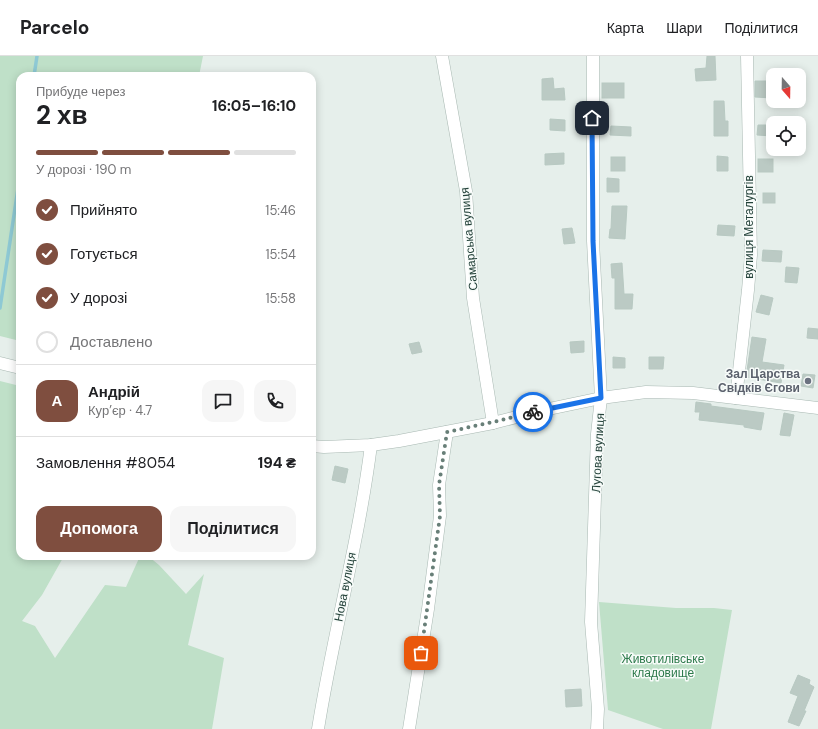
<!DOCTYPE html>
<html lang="uk">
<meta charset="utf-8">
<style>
:root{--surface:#fff;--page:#f6f6f6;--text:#202124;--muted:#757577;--line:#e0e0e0;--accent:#7f4e3f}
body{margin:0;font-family:"DM Sans",sans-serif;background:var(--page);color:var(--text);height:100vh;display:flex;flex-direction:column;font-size:15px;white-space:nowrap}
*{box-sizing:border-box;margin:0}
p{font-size:13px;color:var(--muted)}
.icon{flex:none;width:22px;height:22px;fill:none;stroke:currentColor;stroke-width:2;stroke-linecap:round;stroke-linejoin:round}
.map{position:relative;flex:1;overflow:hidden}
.details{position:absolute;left:16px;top:16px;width:300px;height:488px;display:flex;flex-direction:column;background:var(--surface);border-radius:12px;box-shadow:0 2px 10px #0003}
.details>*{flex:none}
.needle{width:26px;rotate:160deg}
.tools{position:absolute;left:766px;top:12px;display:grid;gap:8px}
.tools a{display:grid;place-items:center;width:40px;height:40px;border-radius:8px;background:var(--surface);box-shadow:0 2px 10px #0003;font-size:20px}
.pin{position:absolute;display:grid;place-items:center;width:34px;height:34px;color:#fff;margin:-17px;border-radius:8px;box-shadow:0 2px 6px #0006}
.courier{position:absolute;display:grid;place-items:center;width:40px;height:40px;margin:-20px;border:3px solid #1a73e8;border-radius:50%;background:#fff;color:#222;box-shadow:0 1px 5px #0007}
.headline em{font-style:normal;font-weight:700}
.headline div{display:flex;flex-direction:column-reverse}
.headline{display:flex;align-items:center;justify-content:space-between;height:68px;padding:0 20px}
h1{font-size:26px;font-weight:700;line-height:30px}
.bar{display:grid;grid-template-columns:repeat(4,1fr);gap:6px 4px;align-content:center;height:48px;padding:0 20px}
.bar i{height:5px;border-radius:3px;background:var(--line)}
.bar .on{background:var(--accent)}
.bar p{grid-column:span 4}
.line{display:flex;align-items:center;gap:10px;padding:0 20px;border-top:1px solid var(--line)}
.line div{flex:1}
.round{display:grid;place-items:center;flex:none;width:42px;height:42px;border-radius:12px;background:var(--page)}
ol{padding:0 20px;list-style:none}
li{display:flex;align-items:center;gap:12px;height:44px}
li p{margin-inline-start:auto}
li .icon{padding:4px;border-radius:50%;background:var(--accent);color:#fff;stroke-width:4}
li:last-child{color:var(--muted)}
li i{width:22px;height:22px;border:2px solid var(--line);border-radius:50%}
.button{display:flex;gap:8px;margin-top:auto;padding:8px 20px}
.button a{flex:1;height:46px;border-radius:12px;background:var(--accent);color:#fff;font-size:16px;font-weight:700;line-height:46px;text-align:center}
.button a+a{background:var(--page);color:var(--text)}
header{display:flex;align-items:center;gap:24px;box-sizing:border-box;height:56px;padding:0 20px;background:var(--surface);border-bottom:1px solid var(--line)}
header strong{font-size:19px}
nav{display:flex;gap:22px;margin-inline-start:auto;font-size:14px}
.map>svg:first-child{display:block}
.green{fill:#bfe0c8}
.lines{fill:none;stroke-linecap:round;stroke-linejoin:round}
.stream{stroke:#8ec9d4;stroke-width:3.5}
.building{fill:#bbcac4;stroke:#b8c9c2}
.minor-casing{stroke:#a8b8b2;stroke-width:13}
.minor{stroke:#fff;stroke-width:12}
.done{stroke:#687f78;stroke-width:4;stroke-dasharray:0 7.2}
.route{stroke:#1a73e8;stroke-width:5}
.worship-dot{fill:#6b7280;stroke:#f7fbf9;stroke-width:1.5}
.labels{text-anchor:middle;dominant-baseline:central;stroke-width:3;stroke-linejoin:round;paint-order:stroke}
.street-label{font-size:12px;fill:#24423a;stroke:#f7fbf9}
.worship-label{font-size:12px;font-weight:bold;fill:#5b616d;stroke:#f7fbf9;text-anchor:end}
.park-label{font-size:12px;fill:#2d7a4b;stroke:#f7fbf9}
</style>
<header>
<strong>Parcelo</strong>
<nav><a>Карта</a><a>Шари</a><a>Поділитися</a></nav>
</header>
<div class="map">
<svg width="818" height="673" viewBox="0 0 818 673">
<rect width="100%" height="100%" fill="#e6efeb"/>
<g class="green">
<path d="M 0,0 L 203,0 L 199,20 L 20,20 L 20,285 L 0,280 Z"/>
<path d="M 0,325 L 20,330 L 20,500 L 64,500 L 42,539 L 22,565 L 35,570 L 55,602 L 105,529 L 126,531 L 140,500 L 148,500 L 159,509 L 186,538 L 204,518 L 188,589 L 224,602 L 212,673 L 0,673 Z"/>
<path d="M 599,546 L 676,552 L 714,552 L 732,554 L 711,673 L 663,673 L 608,654 Z"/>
</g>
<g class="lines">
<g class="stream">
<path d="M 34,20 L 37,0"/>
<path d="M 0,252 L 20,119"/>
</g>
</g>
<g class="building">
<path d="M 707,0 L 715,0 L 716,24 L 696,25 L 695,13 L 706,12 Z"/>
<path d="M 553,22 L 554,33 L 564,32 L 565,44 L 542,44 L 542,23 Z"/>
<path d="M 755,25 L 772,25 L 772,42 L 755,41 Z"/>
<rect x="602" y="27" width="22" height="15"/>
<path d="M 714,45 L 724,45 L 725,65 L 728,65 L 728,80 L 714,80 Z"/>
<path d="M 550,63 L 565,64 L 565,75 L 550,74 Z"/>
<path d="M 758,69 L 773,69 L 772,80 L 757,79 Z"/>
<path d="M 611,70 L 631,71 L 631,80 L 610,79 Z"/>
<path d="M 564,97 L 564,108 L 545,109 L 545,98 Z"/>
<path d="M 717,100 L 728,101 L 728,115 L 717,115 Z"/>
<rect x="611" y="101" width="14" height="14"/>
<rect x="758" y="103" width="15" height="13"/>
<path d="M 607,122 L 619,123 L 619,136 L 607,136 Z"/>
<rect x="763" y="137" width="12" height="10"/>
<path d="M 612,150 L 627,150 L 625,183 L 609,182 L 610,173 L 611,173 Z"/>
<path d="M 718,169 L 735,170 L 734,180 L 717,179 Z"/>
<path d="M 572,172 L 575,187 L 564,188 L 562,173 Z"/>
<path d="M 763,194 L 782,195 L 781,206 L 762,205 Z"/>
<path d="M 622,207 L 624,238 L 633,238 L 632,253 L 615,253 L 615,222 L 612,222 L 611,208 Z"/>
<path d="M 786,211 L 799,212 L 797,227 L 785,226 Z"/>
<path d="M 761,239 L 773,242 L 769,259 L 756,256 Z"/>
<path d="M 808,272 L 818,273 L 818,283 L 807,282 Z"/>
<path d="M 752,281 L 766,283 L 762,306 L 784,309 L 781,327 L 746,321 Z"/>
<path d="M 584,285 L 584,296 L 571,297 L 570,286 Z"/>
<path d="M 419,286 L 422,296 L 412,298 L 409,288 Z"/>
<path d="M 613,301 L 625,302 L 625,312 L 613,312 Z"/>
<path d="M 649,301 L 664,301 L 663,313 L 649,313 Z"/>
<path d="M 803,318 L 815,319 L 813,332 L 801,330 Z"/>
<path d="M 696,346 L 711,348 L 711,350 L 764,357 L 761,374 L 744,371 L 744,369 L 699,364 L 700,356 L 695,356 Z"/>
<path d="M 784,357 L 794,359 L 790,380 L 780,379 Z"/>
<path d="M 335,410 L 348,413 L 345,427 L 332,424 Z"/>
<path d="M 798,619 L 810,624 L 809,628 L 814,631 L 804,655 L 806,655 L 799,670 L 788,666 L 798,640 L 790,637 Z"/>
<path d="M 581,633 L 582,650 L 566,651 L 565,634 Z"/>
</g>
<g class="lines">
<defs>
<g id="minor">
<path d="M 442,0 L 466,135 L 473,242 L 493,367"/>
<path d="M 593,0 L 593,185 L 601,342 L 597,378 L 591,566 L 598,653 L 597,673"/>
<path d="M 0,307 L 20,312"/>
<path d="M 736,342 L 748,234 L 751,199 L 747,0"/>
<path d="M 312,390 L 324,391 L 371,389 L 399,385 L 493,367 L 544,354 L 601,342 L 646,336 L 693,337 L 818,352"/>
<path d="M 318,673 C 333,578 359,485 371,389"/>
<path d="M 409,673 L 428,553 L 440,460 L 439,429 L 447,376"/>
</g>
</defs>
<use href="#minor" class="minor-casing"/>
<use href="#minor" class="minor"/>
</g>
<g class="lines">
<path class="done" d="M 421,597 L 440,460 L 439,429 L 447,376 L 493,366 L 533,356"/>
<path class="route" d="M 533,356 L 601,342 L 593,185 L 592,62"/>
</g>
<circle class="worship-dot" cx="808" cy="325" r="4"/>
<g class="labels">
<g class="street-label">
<text transform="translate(749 171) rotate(-90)">вулиця Металургів</text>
<text transform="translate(469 183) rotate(-95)">Самарська вулиця</text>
<text transform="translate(598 397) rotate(-87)">Лугова вулиця</text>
<text transform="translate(345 531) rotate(-79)">Нова вулиця</text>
</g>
<g class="worship-label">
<text x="800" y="318">Зал Царства<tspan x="800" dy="14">Свідків Єгови</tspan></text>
</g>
<g class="park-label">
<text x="663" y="603">Животилівське<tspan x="663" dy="14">кладовище</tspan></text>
</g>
</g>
</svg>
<div class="tools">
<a><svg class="needle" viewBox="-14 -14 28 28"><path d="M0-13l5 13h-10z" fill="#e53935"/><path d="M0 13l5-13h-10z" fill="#757577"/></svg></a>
<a><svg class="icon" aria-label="locate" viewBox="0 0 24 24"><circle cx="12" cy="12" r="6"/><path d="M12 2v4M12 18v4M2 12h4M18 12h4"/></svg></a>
</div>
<div class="pin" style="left:421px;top:597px;background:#ea580c"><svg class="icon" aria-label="bag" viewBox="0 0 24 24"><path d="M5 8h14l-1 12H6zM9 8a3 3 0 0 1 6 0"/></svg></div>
<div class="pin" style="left:592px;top:62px;background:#1f2937"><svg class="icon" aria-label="home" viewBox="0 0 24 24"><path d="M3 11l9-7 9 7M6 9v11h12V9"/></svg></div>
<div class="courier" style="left:533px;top:356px"><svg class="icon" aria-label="bike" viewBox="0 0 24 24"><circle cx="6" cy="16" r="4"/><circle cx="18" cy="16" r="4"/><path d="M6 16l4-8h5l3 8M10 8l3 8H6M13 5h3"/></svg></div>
<section class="details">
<div class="headline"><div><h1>2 хв</h1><p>Прибуде через</p></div><em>16:05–16:10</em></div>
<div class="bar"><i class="on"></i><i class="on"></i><i class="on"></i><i></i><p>У дорозі · 190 m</p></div>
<ol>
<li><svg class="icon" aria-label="check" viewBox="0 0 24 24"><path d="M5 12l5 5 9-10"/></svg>Прийнято<p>15:46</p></li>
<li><svg class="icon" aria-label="check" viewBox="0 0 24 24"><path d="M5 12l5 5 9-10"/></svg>Готується<p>15:54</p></li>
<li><svg class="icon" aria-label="check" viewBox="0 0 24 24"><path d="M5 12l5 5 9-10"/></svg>У дорозі<p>15:58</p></li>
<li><i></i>Доставлено</li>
</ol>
<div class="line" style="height:72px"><b class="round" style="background:var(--accent);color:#fff">А</b><div><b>Андрій</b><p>Кур’єр · 4.7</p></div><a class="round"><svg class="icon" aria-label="chat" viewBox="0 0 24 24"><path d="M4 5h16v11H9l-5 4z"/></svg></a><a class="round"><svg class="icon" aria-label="phone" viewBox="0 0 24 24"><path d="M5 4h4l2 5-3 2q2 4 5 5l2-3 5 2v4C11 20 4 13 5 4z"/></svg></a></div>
<div class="line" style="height:52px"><div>Замовлення #8054</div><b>194 ₴</b></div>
<div class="button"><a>Допомога</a><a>Поділитися</a></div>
</section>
</div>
